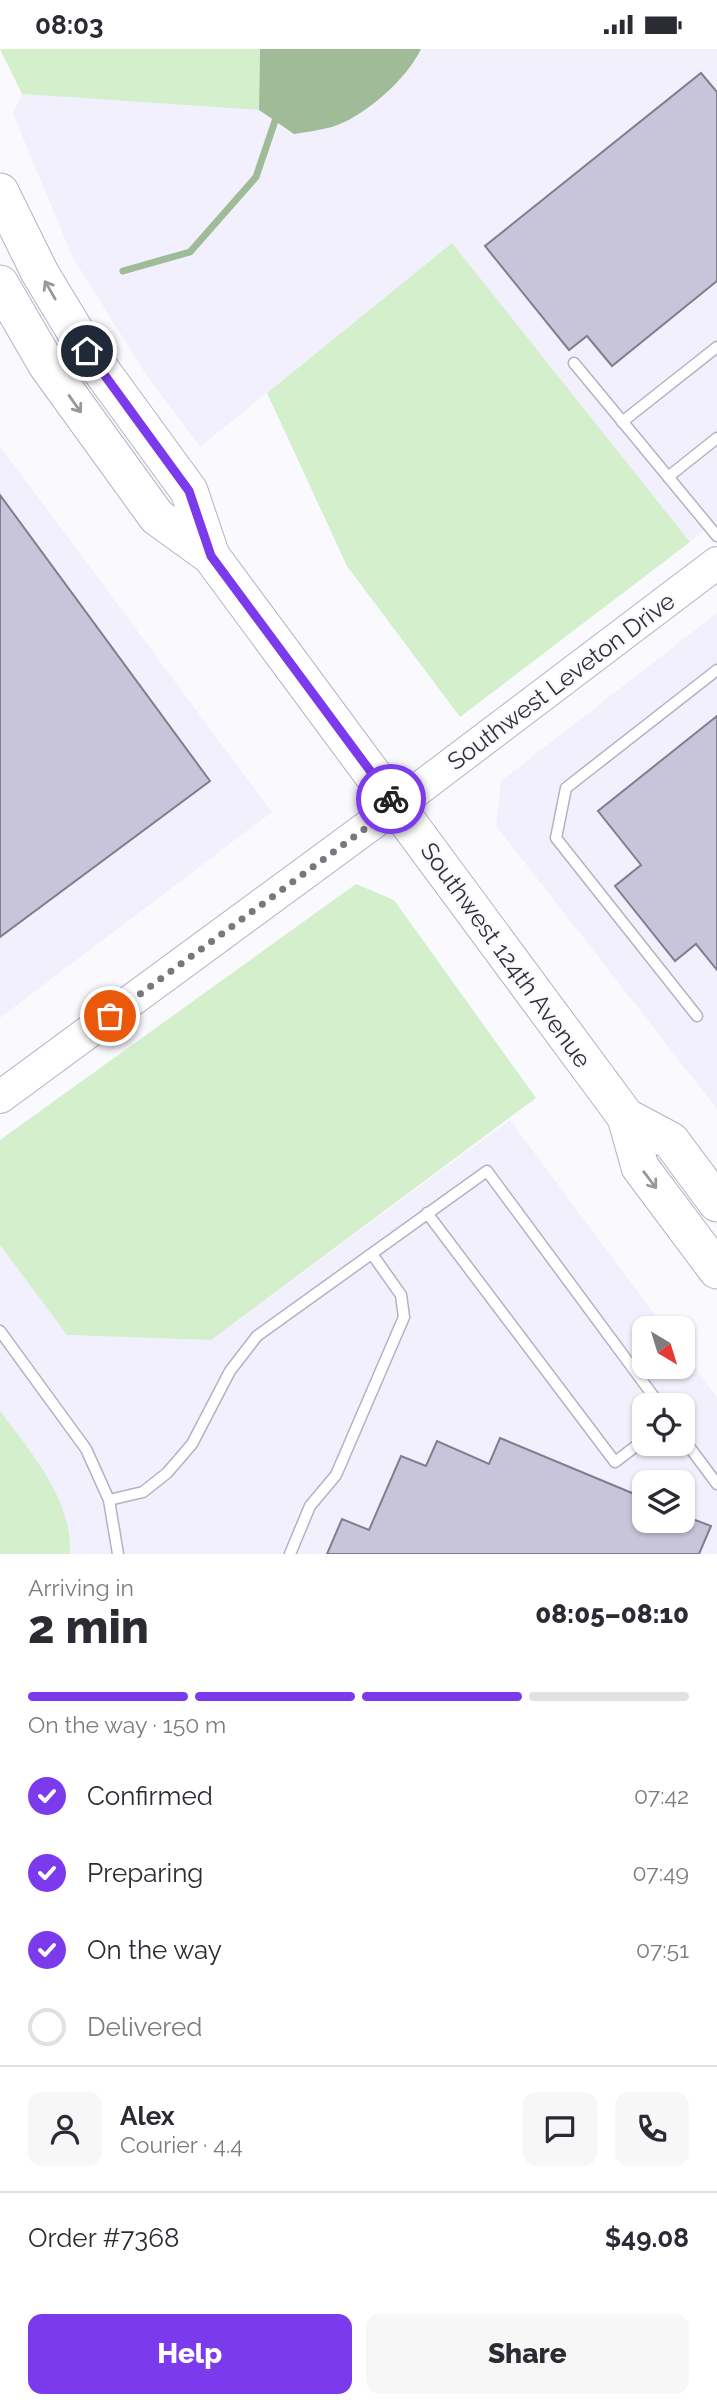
<!DOCTYPE html>
<meta charset="utf-8">
<style>
:root{--surface:#fff;--page:#f7f7f7;--text:#2b2b33;--muted:#7c7c81;--line:#e1e1e2;--accent:#7c3aed}
body{margin:0;font-family:Raleway,sans-serif;background:var(--page);color:var(--text);height:100vh;display:flex;flex-direction:column;font-size:26px;white-space:nowrap}
*{box-sizing:border-box;margin:0}
p{font-size:23px;color:var(--muted)}
.icon{flex:none;width:38px;height:38px;fill:none;stroke:currentColor;stroke-width:2;stroke-linecap:round;stroke-linejoin:round}
.map{position:relative;height:1505px;overflow:hidden}
.sheet{display:flex;flex-direction:column;background:var(--surface);flex:1}
.sheet>*{flex:none}
.needle{width:46px;rotate:142deg}
.tools{position:absolute;left:632px;top:1267px;display:grid;gap:14px}
.tools a{display:grid;place-items:center;width:63px;height:63px;border-radius:14px;background:var(--surface);box-shadow:0 2px 5px #0004;font-size:35px}
.pin{position:absolute;display:grid;place-items:center;width:60px;height:60px;color:#fff;margin:-30px;border:4px solid #fff;border-radius:50%;box-shadow:0 2px 7px #0007}
.courier{position:absolute;display:grid;place-items:center;width:70px;height:70px;margin:-35px;border:5px solid #7c3aed;border-radius:50%;background:#fff;color:#222;box-shadow:0 2px 9px #0007}
.head em{font-style:normal;font-weight:800}
.head div{display:flex;flex-direction:column-reverse}
.head{display:flex;align-items:center;justify-content:space-between;height:119px;padding:0 28px}
h1{font-size:46px;font-weight:800;line-height:52px}
.bar{display:grid;grid-template-columns:repeat(4,1fr);gap:10px 7px;align-content:center;height:84px;padding:0 28px}
.bar i{height:9px;border-radius:5px;background:var(--line)}
.bar .current{background:var(--accent)}
.bar p{grid-column:span 4}
.line{display:flex;align-items:center;gap:18px;padding:0 28px;border-top:2px solid var(--line)}
.line div{flex:1}
.round{display:grid;place-items:center;flex:none;width:74px;height:74px;border-radius:14px;background:var(--page)}
ol{padding:0 28px;list-style:none}
li{display:flex;align-items:center;gap:21px;height:77px}
li p{margin-inline-start:auto}
li .icon{padding:7px;border-radius:50%;background:var(--accent);color:#fff;stroke-width:4}
li:last-child{color:var(--muted)}
li i{width:38px;height:38px;border:4px solid var(--line);border-radius:50%}
.primary-button{display:flex;gap:14px;margin-top:auto;padding:14px 28px}
.primary-button a{flex:1;height:80px;border-radius:14px;background:var(--accent);color:#fff;font-size:28px;font-weight:800;line-height:80px;text-align:center}
.primary-button a+a{background:var(--page);color:var(--text)}
.status{display:flex;justify-content:space-between;align-items:center;height:49px;padding:0 35px;background:var(--surface);direction:ltr}
.status svg{height:19px;fill:currentColor}
.map>svg:first-child{display:block}
.built{fill:#f2f0fc;fill-rule:evenodd}
.green{fill:#d3efcb}
.water{fill:#a0bb98}
.lines{fill:none;stroke-linecap:round;stroke-linejoin:round}
.stream{stroke:#a0bb98;stroke-width:7}
.building{fill:#c8c5da;stroke:#807d90;stroke-width:2}
.lane-casing{stroke:#b4b1c5;stroke-width:13}
.secondary-casing{stroke:#b4b1c5;stroke-width:34}
.primary-casing{stroke:#b4b1c5;stroke-width:39}
.lane{stroke:#fff;stroke-width:10}
.secondary{stroke:#fff;stroke-width:32}
.primary{stroke:#fff;stroke-width:37}
.oneway{stroke:#98989c}
.done{stroke:#77777d;stroke-width:7;stroke-dasharray:0 12.6}
.route{stroke:#7c3aed;stroke-width:9}
.labels{text-anchor:middle;dominant-baseline:central;stroke-width:5;stroke-linejoin:round;paint-order:stroke}
.street-label{font-size:24px;fill:#313038;stroke:#fafafe}
</style>
<div class="status"><b>08:03</b><svg viewBox="0 0 49 12"><path d="M0 12V9h3v3zM5 12V6h3v6zM10 12V3h3v9zM15 12V0h3v12zM26 1h20v11H26zM47 4h2v5h-2z"/></svg></div>
<div class="map">
<svg width="717" height="1505" viewBox="0 0 717 1505">
<rect width="100%" height="100%" fill="#fafafe"/>
<g class="built">
<path d="M 421,0 L 717,0 L 717,471 L 690,493 L 452,194 L 200,398 L 147,327 L 73,209 L 13,65 L 22,45 L 259,61 L 294,85 L 416,11 Z"/>
<path d="M 0,397 L 272,763 L 0,969 Z"/>
<path d="M 717,564 L 717,1060 L 496,777 L 501,732 Z"/>
<path d="M 510,1071 L 665,1279 L 644,1279 L 644,1318 L 682,1318 L 683,1303 L 717,1349 L 717,1505 L 70,1505 L 71,1493 L 37,1412 L 0,1362 L 0,1196 L 67,1286 L 211,1291 ZM 644,1356 L 682,1356 L 682,1395 L 644,1395 ZM 644,1433 L 682,1433 L 682,1472 L 644,1472 Z"/>
</g>
<g class="green">
<path d="M 0,0 L 260,0 L 259,61 L 22,45 Z"/>
<path d="M 452,194 L 690,493 L 460,668 L 347,517 L 267,344 Z"/>
<path d="M 356,835 L 394,851 L 536,1049 L 211,1291 L 67,1286 L 0,1196 L 0,1091 Z"/>
<path d="M 0,1362 C 30,1402 73,1451 70,1505 L 0,1505 Z"/>
</g>
<path class="water" d="M 260,0 L 421,0 C 407,30 364,68 332,78 C 320,81 307,83 294,85 L 259,61 Z"/>
<g class="lines">
<path class="stream" d="M 123,222 L 190,203 L 256,128 L 275,72 L 281,65"/>
</g>
<g class="building">
<path d="M 701,24 L 717,43 L 717,232 L 612,317 L 587,287 L 569,301 L 485,197 Z"/>
<path d="M 0,446 L 210,732 L 0,888 Z"/>
<path d="M 717,667 L 717,921 L 696,895 L 675,912 L 615,837 L 641,816 L 598,762 Z"/>
<path d="M 500,1389 L 644,1449 L 644,1472 L 682,1472 L 682,1466 L 711,1477 L 699,1505 L 327,1505 L 342,1470 L 369,1481 L 401,1407 L 426,1417 L 437,1392 L 489,1415 Z"/>
</g>
<g class="lines">
<defs>
<g id="lane">
<path d="M 574,314 L 717,487"/>
<path d="M 622,373 L 717,298"/>
<path d="M 668,428 L 717,389"/>
<path d="M 697,967 L 556,789 L 566,739 L 717,621"/>
<path d="M 427,1164 L 615,1413 L 644,1391"/>
<path d="M 0,1282 L 86,1400 L 109,1451 L 118,1505"/>
<path d="M 682,1388 L 717,1435"/>
<path d="M 109,1451 L 143,1443 L 167,1424 L 192,1395 L 230,1322 L 257,1287 L 487,1122 L 660,1356"/>
<path d="M 290,1505 L 310,1457 L 336,1426 L 404,1268 L 401,1246 L 372,1205"/>
</g>
<path id="secondary" d="M 0,1048 L 396,757 L 717,514"/>
<g id="primary">
<path d="M 0,143 L 40,224 L 87,302 L 189,442 L 211,507"/>
<path d="M 0,235 L 47,316 L 157,468 L 211,507 L 626,1068 L 640,1118 L 717,1221"/>
<path d="M 626,1068 L 671,1092 L 717,1154"/>
</g>
</defs>
<use href="#lane" class="lane-casing"/>
<use href="#secondary" class="secondary-casing"/>
<use href="#primary" class="primary-casing"/>
<use href="#lane" class="lane"/>
<use href="#secondary" class="secondary"/>
<use href="#primary" class="primary"/>
</g>
<defs><path id="oneway-shaft" d="M-6 0H5M1.5-3L5.5 0L1.5 3" fill="none" stroke-width="1.6" stroke-linecap="round" stroke-linejoin="round" transform="scale(1.75)"/></defs>
<g class="oneway">
<use href="#oneway-shaft" transform="translate(50 241) rotate(-120)"/>
<use href="#oneway-shaft" transform="translate(75 355) rotate(55)"/>
<use href="#oneway-shaft" transform="translate(650 1131) rotate(53)"/>
</g>
<g class="lines">
<path class="done" d="M 110,967 L 396,757 L 391,750"/>
<path class="route" d="M 87,302 L 189,442 L 211,507 L 391,750"/>
</g>
<g class="labels">
<g class="street-label">
<text transform="translate(561 632) rotate(-37)">Southwest Leveton Drive</text>
<text transform="translate(506 906) rotate(54)">Southwest 124th Avenue</text>
</g>
</g>
</svg>
<div class="tools">
<a><svg class="needle" viewBox="-14 -14 28 28"><path d="M0-13l5 13h-10z" fill="#e53935"/><path d="M0 13l5-13h-10z" fill="#7c7c81"/></svg></a>
<a><svg class="icon" aria-label="locate" viewBox="0 0 24 24"><circle cx="12" cy="12" r="6"/><path d="M12 2v4M12 18v4M2 12h4M18 12h4"/></svg></a>
<a><svg class="icon" aria-label="layers" viewBox="0 0 24 24"><path d="M12 4l9 5-9 5-9-5zM3 14l9 5 9-5"/></svg></a>
</div>
<div class="pin" style="left:110px;top:967px;background:#ea580c"><svg class="icon" aria-label="bag" viewBox="0 0 24 24"><path d="M5 8h14l-1 12H6zM9 8a3 3 0 0 1 6 0"/></svg></div>
<div class="pin" style="left:87px;top:302px;background:#1f2937"><svg class="icon" aria-label="home" viewBox="0 0 24 24"><path d="M3 11l9-7 9 7M6 9v11h12V9"/></svg></div>
<div class="courier" style="left:391px;top:750px"><svg class="icon" aria-label="bike" viewBox="0 0 24 24"><circle cx="6" cy="16" r="4"/><circle cx="18" cy="16" r="4"/><path d="M6 16l4-8h5l3 8M10 8l3 8H6M13 5h3"/></svg></div>
</div>
<section class="sheet">
<div class="head"><div><h1>2 min</h1><p>Arriving in</p></div><em>08:05–08:10</em></div>
<div class="bar"><i class="current"></i><i class="current"></i><i class="current"></i><i></i><p>On the way · 150 m</p></div>
<ol>
<li><svg class="icon" aria-label="check" viewBox="0 0 24 24"><path d="M5 12l5 5 9-10"/></svg>Confirmed<p>07:42</p></li>
<li><svg class="icon" aria-label="check" viewBox="0 0 24 24"><path d="M5 12l5 5 9-10"/></svg>Preparing<p>07:49</p></li>
<li><svg class="icon" aria-label="check" viewBox="0 0 24 24"><path d="M5 12l5 5 9-10"/></svg>On the way<p>07:51</p></li>
<li><i></i>Delivered</li>
</ol>
<div class="line" style="height:126px"><a class="round"><svg class="icon" aria-label="person" viewBox="0 0 24 24"><circle cx="12" cy="8" r="4"/><path d="M4 21q1-7 8-7t8 7"/></svg></a><div><b>Alex</b><p>Courier · 4.4</p></div><a class="round"><svg class="icon" aria-label="chat" viewBox="0 0 24 24"><path d="M4 5h16v11H9l-5 4z"/></svg></a><a class="round"><svg class="icon" aria-label="phone" viewBox="0 0 24 24"><path d="M5 4h4l2 5-3 2q2 4 5 5l2-3 5 2v4C11 20 4 13 5 4z"/></svg></a></div>
<div class="line" style="height:91px"><div>Order #7368</div><b>$49.08</b></div>
<div class="primary-button"><a>Help</a><a>Share</a></div>
</section>
